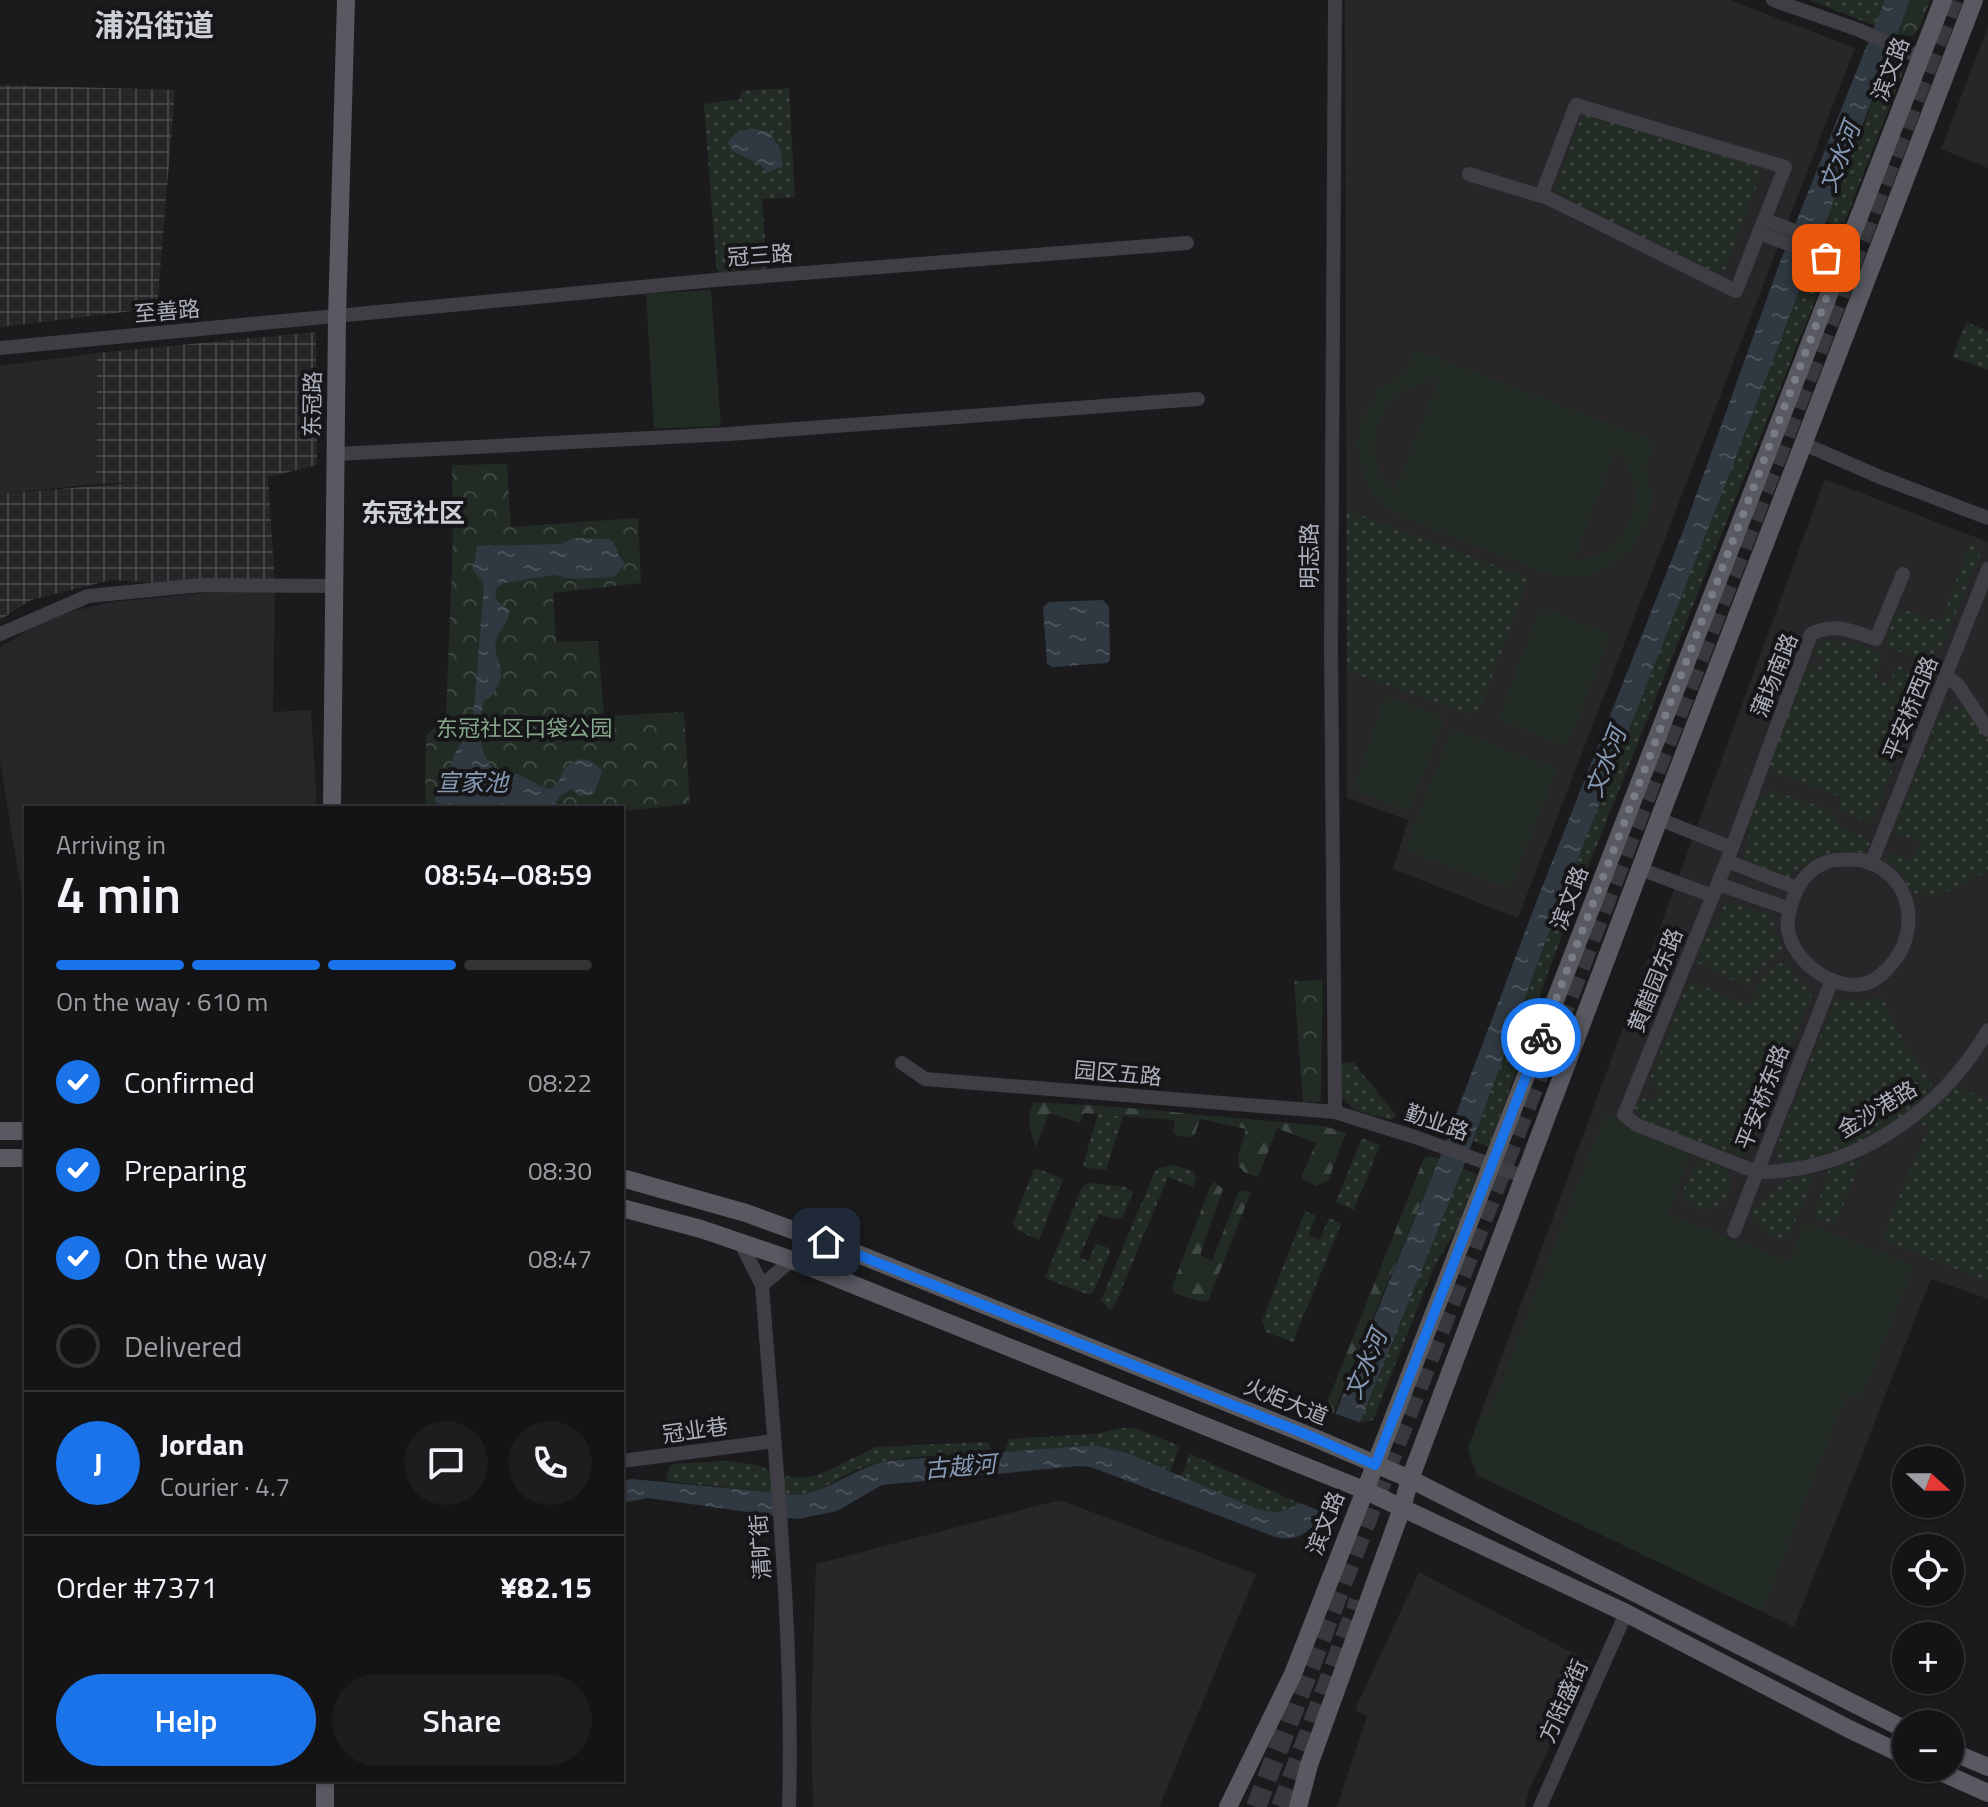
<!DOCTYPE html>
<meta charset="utf-8">
<style>
:root{--surface:#141416;--page:#1d1d1f;--text:#f1f3f6;--muted:#9d9ea1;--line:#333335;--accent:#1a73e8}
body{margin:0;font-family:"Titillium Web","Noto Sans SC",sans-serif;background:var(--page);color:var(--text);height:100vh;display:flex;flex-direction:column;font-size:30px;white-space:nowrap}
*{box-sizing:border-box;margin:0}
p{font-size:26px;color:var(--muted)}
.icon{flex:none;width:44px;height:44px;fill:none;stroke:currentColor;stroke-width:2;stroke-linecap:round;stroke-linejoin:round}
.map{position:relative;flex:1;overflow:hidden}
.side{position:absolute;left:24px;top:806px;width:600px;height:976px;display:flex;flex-direction:column;background:var(--surface);border-radius:0px;box-shadow:0 2px 6px #0004,0 0 0 2px var(--line)}
.side>*{flex:none}
.needle{width:52px;rotate:111deg}
.controls{position:absolute;left:1892px;top:1446px;display:grid;gap:16px}
.controls a{display:grid;place-items:center;width:72px;height:72px;border-radius:50%;background:var(--surface);box-shadow:0 2px 6px #0004,0 0 0 2px var(--line);font-size:40px}
.pin{position:absolute;display:grid;place-items:center;width:68px;height:68px;color:#fff;margin:-34px;border-radius:16px;box-shadow:0 4px 12px #0006}
.courier{position:absolute;display:grid;place-items:center;width:80px;height:80px;margin:-40px;border:6px solid #1a73e8;border-radius:50%;background:#fff;color:#222;box-shadow:0 2px 10px #0007}
.summary em{font-style:normal;font-weight:600}
.summary div{display:flex;flex-direction:column-reverse}
.summary{display:flex;align-items:center;justify-content:space-between;height:136px;padding:0 32px}
h1{font-size:52px;font-weight:600;line-height:60px}
.bar{display:grid;grid-template-columns:repeat(4,1fr);gap:12px 8px;align-content:center;height:96px;padding:0 32px}
.bar i{height:10px;border-radius:6px;background:var(--line)}
.bar .active{background:var(--accent)}
.bar p{grid-column:span 4}
.line{display:flex;align-items:center;gap:20px;padding:0 32px;border-top:2px solid var(--line)}
.line div{flex:1}
.round{display:grid;place-items:center;flex:none;width:84px;height:84px;border-radius:42px;background:var(--page)}
ol{padding:0 32px;list-style:none}
li{display:flex;align-items:center;gap:24px;height:88px}
li p{margin-inline-start:auto}
li .icon{padding:8px;border-radius:50%;background:var(--accent);color:#fff;stroke-width:4}
li:last-child{color:var(--muted)}
li i{width:44px;height:44px;border:4px solid var(--line);border-radius:50%}
.action{display:flex;gap:16px;margin-top:auto;padding:16px 32px}
.action a{flex:1;height:92px;border-radius:48px;background:var(--accent);color:#fff;font-size:32px;font-weight:600;line-height:92px;text-align:center}
.action a+a{background:var(--page);color:var(--text)}
.map>svg:first-child{display:block}
.built{fill:#27272a}
.industrial{fill:url(#industrial-grid)}
.grass{fill:url(#grass-dots)}
.forest{fill:url(#forest-firs)}
.park{fill:url(#park-crowns)}
.garden{fill:#222b24;fill-rule:evenodd}
.water{fill:url(#water-ripples)}
.pier{fill:#1b1b1d}
.lines{fill:none;stroke-linecap:round;stroke-linejoin:round}
.highway-tunnel{stroke:#38393d;stroke-width:20;stroke-dasharray:20 10;stroke-linecap:butt}
.minor{stroke:#3e3e44;stroke-width:14}
.major{stroke:#585961;stroke-width:18}
.done{stroke:#7a7c84;stroke-width:8;stroke-dasharray:0 14.4}
.route{stroke:#1a73e8;stroke-width:10}
.labels{text-anchor:middle;dominant-baseline:central;stroke-width:8;stroke-linejoin:round;paint-order:stroke}
.street-label{font-size:22px;fill:#adb0bc;stroke:#161618}
.park-label{font-size:22px;fill:#85a78b;stroke:#161618}
.water-label{font-size:24px;font-style:italic;fill:#869ab6;stroke:#161618}
.quarter-label{font-size:26px;font-weight:bold;fill:#ced0d8;stroke:#161618}
.district-label{font-size:30px;font-weight:bold;fill:#ced0d8;stroke:#161618}
</style>
<div class="map">
<svg width="1988" height="1807" viewBox="0 0 1988 1807">
<defs>
<pattern id="industrial-grid" width="8" height="8" patternUnits="userSpaceOnUse" patternTransform="scale(2)"><rect width="8" height="8" fill="#27272a"/><path d="M0 4h8M4 0v8" fill="none" stroke="#444447"/></pattern>
<pattern id="grass-dots" width="8" height="8" patternUnits="userSpaceOnUse" patternTransform="scale(2)"><rect width="8" height="8" fill="#222b24"/><path d="M2 2h.1M6 6h.1" fill="none" stroke="#3f4742" stroke-width="1.8" stroke-linecap="round"/></pattern>
<pattern id="forest-firs" width="22" height="20" patternUnits="userSpaceOnUse" patternTransform="scale(2)"><rect width="22" height="20" fill="#222b24"/><path d="M5 1l3.5 6h-7zM16 11l3.5 6h-7z" fill="#3f4742"/></pattern>
<pattern id="park-crowns" width="20" height="18" patternUnits="userSpaceOnUse" patternTransform="scale(2)"><rect width="20" height="18" fill="#222b24"/><path d="M2 6a3 3 0 1 1 6 0M12 15a3 3 0 1 1 6 0" fill="none" stroke="#3f4742"/></pattern>
<pattern id="water-ripples" width="26" height="14" patternUnits="userSpaceOnUse" patternTransform="scale(2)"><rect width="26" height="14" fill="#303841"/><path d="M2 4q2-2 4 0t4 0M15 11q2-2 4 0t4 0" fill="none" stroke="#4b525a"/></pattern>
</defs>
<rect width="100%" height="100%" fill="#1b1b1d"/>
<g class="built">
<path d="M 1345,0 L 1730,0 L 1855,48 L 1518,918 L 1393,869 L 1408,820 L 1347,798 Z"/>
<path d="M 1988,27 L 1988,168 L 1941,149 Z"/>
<path d="M 97,353 L 96,484 L 0,494 L 0,366 Z"/>
<path d="M 1825,479 L 1988,542 L 1988,1299 L 1931,1279 L 1794,1627 L 1477,1475 L 1468,1448 Z"/>
<path d="M 275,586 L 273,712 L 311,710 L 317,808 L 26,808 L 26,895 L 22,896 L 0,760 L 0,647 L 54,615 L 112,602 Z"/>
<path d="M 1060,1500 L 1256,1574 L 1159,1807 L 813,1807 L 811,1718 L 816,1564 Z"/>
<path d="M 1419,1572 L 1592,1663 L 1529,1789 L 1525,1807 L 1337,1807 L 1367,1716 L 1355,1710 Z"/>
</g>
<g class="industrial">
<path d="M 0,85 L 175,90 L 157,308 L 0,327 Z"/>
<path d="M 316,332 L 317,465 L 268,477 L 275,586 L 187,585 L 111,580 L 31,600 L 0,620 L 0,494 L 145,482 L 96,484 L 97,353 Z"/>
</g>
<g class="grass">
<path d="M 1809,0 L 1885,0 L 1876,26 Z"/>
<path d="M 1889,52 L 1899,55 L 1905,67 L 1845,221 L 1837,225 L 1825,221 L 1861,134 Z"/>
<path d="M 789,88 L 795,197 L 762,199 L 767,268 L 719,273 L 716,265 L 704,104 L 740,99 L 741,91 Z"/>
<path d="M 1583,113 L 1753,165 L 1761,173 L 1725,270 L 1718,274 L 1553,193 Z"/>
<path d="M 1807,271 L 1825,276 L 1584,877 L 1535,1007 L 1525,1046 L 1489,1147 L 1473,1141 L 1549,932 Z"/>
<path d="M 1966,322 L 1988,331 L 1988,370 L 1952,357 Z"/>
<path d="M 1347,510 L 1529,578 L 1480,708 L 1472,715 L 1347,671 Z"/>
<path d="M 1971,541 L 1981,552 L 1941,650 L 1919,660 L 1887,646 L 1885,640 L 1897,611 L 1902,609 L 1941,622 Z"/>
<path d="M 1824,640 C 1846,640 1864,646 1884,654 L 1876,679 L 1890,685 L 1896,665 L 1912,671 L 1920,697 L 1872,824 L 1839,810 L 1841,797 L 1772,772 L 1770,762 L 1805,668 L 1812,664 L 1823,667 L 1825,660 L 1811,654 Z"/>
<path d="M 1952,705 L 1964,708 L 1973,715 L 1988,736 L 1988,871 L 1938,896 L 1911,893 L 1902,875 L 1884,858 L 1887,852 L 1912,860 L 1920,841 L 1892,833 L 1937,720 Z"/>
<path d="M 1771,790 L 1834,811 L 1840,827 L 1861,835 L 1870,843 L 1866,853 L 1836,850 L 1793,872 L 1787,880 L 1746,862 L 1743,857 L 1751,830 L 1748,827 L 1757,800 Z"/>
<path d="M 1726,901 L 1773,915 L 1775,931 L 1783,949 L 1755,975 L 1748,987 L 1696,962 L 1710,926 L 1715,926 Z"/>
<path d="M 1782,962 L 1789,965 L 1793,975 L 1813,991 L 1756,1145 L 1738,1156 L 1645,1124 L 1634,1109 L 1639,1098 L 1653,1100 L 1658,1089 L 1650,1084 L 1651,1076 L 1687,985 L 1696,983 L 1749,1005 L 1764,975 Z"/>
<path d="M 1882,996 L 1896,1028 L 1936,1092 L 1866,1143 L 1797,1164 L 1787,1164 L 1778,1157 L 1776,1148 L 1835,999 L 1865,1001 Z"/>
<path d="M 1353,1062 L 1396,1115 L 1392,1120 L 1355,1110 L 1342,1098 L 1341,1063 Z"/>
<path d="M 1954,1085 L 1988,1100 L 1988,1281 L 1881,1240 L 1928,1127 L 1917,1122 Z"/>
<path d="M 1098,1114 L 1123,1116 L 1106,1170 L 1087,1168 L 1083,1165 Z"/>
<path d="M 1365,1139 L 1380,1145 L 1354,1210 L 1336,1202 L 1361,1140 Z"/>
<path d="M 1700,1157 L 1727,1168 C 1736,1193 1728,1204 1703,1211 L 1684,1202 L 1682,1193 Z"/>
<path d="M 1859,1159 L 1861,1162 L 1835,1225 L 1814,1216 L 1829,1170 Z"/>
<path d="M 1173,1165 L 1192,1171 L 1196,1175 L 1193,1187 L 1168,1177 L 1114,1307 L 1110,1310 L 1101,1300 L 1154,1173 L 1158,1168 Z"/>
<path d="M 1463,1168 L 1477,1175 L 1455,1232 L 1434,1267 L 1373,1420 L 1357,1423 Z"/>
<path d="M 1034,1169 L 1039,1169 L 1063,1179 L 1039,1240 L 1016,1230 L 1013,1223 Z"/>
<path d="M 1816,1173 L 1788,1238 C 1774,1241 1760,1229 1751,1219 L 1751,1211 L 1785,1181 Z"/>
<path d="M 1089,1183 L 1125,1187 L 1133,1191 L 1123,1217 L 1113,1219 L 1099,1214 L 1079,1257 L 1088,1261 L 1096,1244 L 1109,1248 L 1110,1252 L 1093,1293 L 1089,1295 L 1045,1278 L 1082,1187 Z"/>
<path d="M 1305,1211 L 1316,1216 L 1309,1236 L 1320,1239 L 1329,1218 L 1341,1224 L 1293,1342 L 1266,1332 L 1262,1321 Z"/>
<path d="M 1121,1428 L 1134,1428 L 1180,1446 L 1170,1471 L 1130,1454 L 1096,1445 L 1005,1452 L 1009,1439 L 1095,1434 Z"/>
<path d="M 984,1442 L 990,1444 L 991,1453 C 955,1456 899,1454 866,1466 C 840,1475 825,1492 797,1495 L 667,1481 L 667,1472 L 672,1464 L 727,1461 L 757,1465 L 784,1476 L 802,1478 L 821,1474 L 876,1447 Z"/>
<path d="M 1190,1454 L 1299,1503 C 1292,1508 1285,1513 1276,1513 C 1253,1514 1203,1486 1181,1476 Z"/>
</g>
<g class="forest">
<path d="M 1034,1102 L 1118,1107 L 1324,1126 L 1346,1133 L 1328,1181 L 1316,1186 L 1301,1178 L 1316,1143 L 1277,1128 L 1258,1177 L 1244,1172 L 1238,1165 L 1238,1156 L 1246,1129 L 1200,1119 L 1194,1137 L 1177,1136 L 1173,1132 L 1175,1120 L 1084,1113 L 1080,1123 L 1049,1113 L 1036,1147 C 1030,1131 1026,1118 1034,1102 Z"/>
<path d="M 1430,1156 L 1439,1159 L 1333,1414 L 1326,1411 L 1327,1403 L 1424,1158 Z"/>
<path d="M 1214,1182 L 1223,1189 L 1200,1255 L 1212,1261 L 1239,1191 L 1251,1192 L 1208,1301 L 1201,1302 L 1174,1293 L 1172,1287 L 1210,1187 Z"/>
</g>
<g class="park">
<path d="M 1910,0 L 1930,0 L 1919,29 L 1913,36 L 1896,34 Z"/>
<path d="M 507,464 L 511,527 L 638,518 L 641,583 L 553,593 L 556,642 L 598,641 L 604,716 L 684,712 L 690,804 L 622,811 L 622,808 L 425,808 L 426,736 L 446,714 L 453,538 L 452,465 Z"/>
<path d="M 1323,980 L 1321,1102 L 1303,1102 L 1294,981 Z"/>
</g>
<g class="garden">
<path d="M 711,290 L 721,426 L 654,429 L 646,294 Z"/>
<path d="M 1414,349 L 1655,441 L 1646,465 L 1652,495 L 1649,519 L 1631,551 L 1612,566 L 1590,576 L 1566,578 L 1542,572 L 1398,516 L 1379,501 L 1365,481 L 1357,446 L 1360,422 L 1378,390 L 1406,371 ZM 1437,381 L 1438,382 L 1394,493 C 1354,453 1380,383 1437,381 ZM 1616,450 C 1655,490 1630,557 1574,560 Z"/>
<path d="M 1540,607 L 1611,634 L 1567,747 L 1498,720 Z"/>
<path d="M 1386,695 L 1445,717 L 1409,812 L 1353,790 Z"/>
<path d="M 1452,728 L 1557,769 L 1510,889 L 1405,850 Z"/>
<path d="M 1605,1114 L 1693,1148 L 1668,1214 L 1789,1261 L 1804,1222 L 1914,1265 L 1861,1400 L 1846,1395 L 1762,1612 L 1477,1475 L 1468,1448 L 1481,1414 L 1488,1416 Z"/>
</g>
<g class="water">
<path d="M 1885,0 L 1910,0 L 1726,483 L 1549,932 L 1463,1168 L 1323,1513 C 1310,1532 1299,1542 1275,1537 L 1091,1467 L 1079,1466 L 882,1485 L 837,1511 L 798,1519 L 648,1498 L 622,1503 L 622,1481 L 632,1479 L 797,1495 C 829,1492 854,1468 886,1461 L 1096,1445 L 1130,1454 L 1257,1509 C 1274,1513 1284,1514 1299,1503 L 1439,1159 L 1539,895 L 1685,526 L 1780,262 Z"/>
<path d="M 751,128 L 769,132 L 780,148 L 783,166 L 768,173 L 761,165 L 732,151 L 728,142 L 736,133 Z"/>
<path d="M 575,538 L 608,539 L 614,542 L 616,551 L 625,564 L 614,577 L 573,579 L 554,575 L 504,583 L 497,587 C 492,600 500,603 509,610 C 510,624 499,628 496,641 C 493,655 504,667 500,680 C 498,686 493,693 490,698 L 484,700 C 479,721 475,758 498,770 C 503,773 510,772 516,774 C 529,778 538,787 551,789 C 561,782 560,774 567,766 C 579,754 595,759 602,772 L 594,794 L 579,796 L 572,789 L 559,797 L 553,808 L 448,808 L 435,802 L 435,792 L 438,784 L 449,772 L 454,755 L 473,720 L 484,584 L 473,570 L 477,546 L 561,544 Z"/>
<path d="M 1103,600 L 1109,607 L 1110,660 L 1107,663 L 1053,667 L 1047,664 L 1043,607 L 1049,602 Z"/>
</g>
<path class="pier" d="M 1330,1412 L 1362,1423 L 1327,1514 L 1295,1501 Z"/>
<g class="lines">
<g class="highway-tunnel">
<path d="M 1256,1807 L 1953,0"/>
<path d="M 1281,1807 L 1359,1601"/>
</g>
<g class="minor">
<path d="M 1773,0 L 1859,30 L 1920,57"/>
<path d="M 1469,174 L 1541,196 L 1548,198 L 1736,291 L 1785,167 L 1576,105 L 1541,196"/>
<path d="M 1765,220 L 1846,250"/>
<path d="M 1759,233 L 1840,263"/>
<path d="M 0,348 L 715,280 L 1187,243"/>
<path d="M 1804,444 L 1880,477 L 1988,518"/>
<path d="M 336,454 L 729,434 L 1198,399"/>
<path d="M 1903,574 L 1876,639 C 1852,631 1834,622 1811,634 L 1727,861 L 1624,1115 L 1637,1125 L 1757,1172 C 1854,1172 1940,1112 1988,1030"/>
<path d="M 0,634 L 88,596 L 202,585 L 335,586"/>
<path d="M 1947,676 L 1958,685 L 1988,730"/>
<path d="M 1659,819 L 1732,848"/>
<path d="M 1834,860 C 1844,860 1856,858 1865,861 C 1909,874 1921,924 1895,960 C 1889,968 1877,980 1867,983 C 1834,993 1793,961 1788,930 C 1786,918 1791,904 1795,894 C 1803,875 1815,864 1834,860 Z"/>
<path d="M 1727,861 L 1797,888"/>
<path d="M 1871,864 L 1988,569"/>
<path d="M 1640,869 L 1713,896"/>
<path d="M 1718,884 L 1790,909"/>
<path d="M 902,1063 L 925,1079 L 1335,1112 L 1415,1137 L 1525,1177"/>
<path d="M 1335,1112 L 1331,647 L 1335,0"/>
<path d="M 1734,1231 L 1832,980"/>
<path d="M 740,1242 L 762,1285 C 775,1459 794,1633 789,1807"/>
<path d="M 762,1285 L 792,1260"/>
<path d="M 622,1461 L 774,1441"/>
<path d="M 1540,1807 L 1626,1613"/>
</g>
<g class="major">
<path d="M 332,808 L 337,317 L 346,0"/>
<path d="M 0,1131 L 26,1131"/>
<path d="M 0,1158 L 26,1158"/>
<path d="M 622,1178 L 746,1213 L 853,1252 L 1315,1438 L 1410,1479 L 1906,1730"/>
<path d="M 622,1208 L 701,1229 L 792,1260 L 1364,1490 L 1626,1613 L 1849,1729 L 1906,1756"/>
<path d="M 1950,1751 L 1988,1767"/>
<path d="M 1932,1768 L 1988,1793"/>
<path d="M 325,1807 L 325,1780"/>
<path d="M 1228,1807 L 1293,1674 L 1375,1465 L 1943,0"/>
<path d="M 1298,1807 L 1309,1765 L 1402,1508 L 1410,1479 L 1659,819 L 1974,0"/>
</g>
</g>
<g class="lines">
<path class="done" d="M 1541,1038 L 1840,263 L 1826,258"/>
<path class="route" d="M 826,1242 L 1315,1438 L 1375,1465 L 1541,1038"/>
</g>
<g class="labels">
<g class="street-label">
<text transform="translate(1890 69) rotate(-69)">滨文路</text>
<text transform="translate(760 255) rotate(-4)">冠三路</text>
<text transform="translate(167 311) rotate(-5)">至善路</text>
<text transform="translate(312 404) rotate(-89)">东冠路</text>
<text transform="translate(1309 556) rotate(-90)">明志路</text>
<text transform="translate(1774 675) rotate(-68)">蒲场南路</text>
<text transform="translate(1910 708) rotate(-68)">平安桥西路</text>
<text transform="translate(1569 898) rotate(-69)">滨文路</text>
<text transform="translate(1655 980) rotate(-68)">黄醋园东路</text>
<text transform="translate(1118 1073) rotate(5)">园区五路</text>
<text transform="translate(1762 1097) rotate(-69)">平安桥东路</text>
<text transform="translate(1877 1109) rotate(-31)">金沙港路</text>
<text transform="translate(1437 1122) rotate(19)">勤业路</text>
<text transform="translate(1286 1401) rotate(22)">火炬大道</text>
<text transform="translate(695 1430) rotate(-8)">冠业巷</text>
<text transform="translate(1325 1523) rotate(-69)">滨文路</text>
<text transform="translate(760 1547) rotate(-94)">清旷街</text>
<text transform="translate(1563 1701) rotate(-66)">方陆盛街</text>
</g>
<g class="park-label">
<text x="524" y="728">东冠社区口袋公园</text>
</g>
<g class="water-label">
<text transform="translate(1839 157) rotate(-69)">文水河</text>
<text transform="translate(1605 762) rotate(-69)">文水河</text>
<text x="472" y="782">宣家池</text>
<text transform="translate(1365 1364) rotate(-67)">文水河</text>
<text transform="translate(960 1466) rotate(-5)">古越河</text>
</g>
<g class="quarter-label">
<text x="413" y="512">东冠社区</text>
</g>
<g class="district-label">
<text x="154" y="25">浦沿街道</text>
</g>
</g>
</svg>
<div class="controls">
<a><svg class="needle" viewBox="-14 -14 28 28"><path d="M0-13l5 13h-10z" fill="#e53935"/><path d="M0 13l5-13h-10z" fill="#9d9ea1"/></svg></a>
<a><svg class="icon" aria-label="locate" viewBox="0 0 24 24"><circle cx="12" cy="12" r="6"/><path d="M12 2v4M12 18v4M2 12h4M18 12h4"/></svg></a>
<a>+</a>
<a>−</a>
</div>
<div class="pin" style="left:1826px;top:258px;background:#ea580c"><svg class="icon" aria-label="bag" viewBox="0 0 24 24"><path d="M5 8h14l-1 12H6zM9 8a3 3 0 0 1 6 0"/></svg></div>
<div class="pin" style="left:826px;top:1242px;background:#1f2937"><svg class="icon" aria-label="home" viewBox="0 0 24 24"><path d="M3 11l9-7 9 7M6 9v11h12V9"/></svg></div>
<div class="courier" style="left:1541px;top:1038px"><svg class="icon" aria-label="bike" viewBox="0 0 24 24"><circle cx="6" cy="16" r="4"/><circle cx="18" cy="16" r="4"/><path d="M6 16l4-8h5l3 8M10 8l3 8H6M13 5h3"/></svg></div>
<section class="side">
<div class="summary"><div><h1>4 min</h1><p>Arriving in</p></div><em>08:54–08:59</em></div>
<div class="bar"><i class="active"></i><i class="active"></i><i class="active"></i><i></i><p>On the way · 610 m</p></div>
<ol>
<li><svg class="icon" aria-label="check" viewBox="0 0 24 24"><path d="M5 12l5 5 9-10"/></svg>Confirmed<p>08:22</p></li>
<li><svg class="icon" aria-label="check" viewBox="0 0 24 24"><path d="M5 12l5 5 9-10"/></svg>Preparing<p>08:30</p></li>
<li><svg class="icon" aria-label="check" viewBox="0 0 24 24"><path d="M5 12l5 5 9-10"/></svg>On the way<p>08:47</p></li>
<li><i></i>Delivered</li>
</ol>
<div class="line" style="height:144px"><b class="round" style="background:var(--accent);color:#fff">J</b><div><b>Jordan</b><p>Courier · 4.7</p></div><a class="round"><svg class="icon" aria-label="chat" viewBox="0 0 24 24"><path d="M4 5h16v11H9l-5 4z"/></svg></a><a class="round"><svg class="icon" aria-label="phone" viewBox="0 0 24 24"><path d="M5 4h4l2 5-3 2q2 4 5 5l2-3 5 2v4C11 20 4 13 5 4z"/></svg></a></div>
<div class="line" style="height:104px"><div>Order #7371</div><b>¥82.15</b></div>
<div class="action"><a>Help</a><a>Share</a></div>
</section>
</div>
